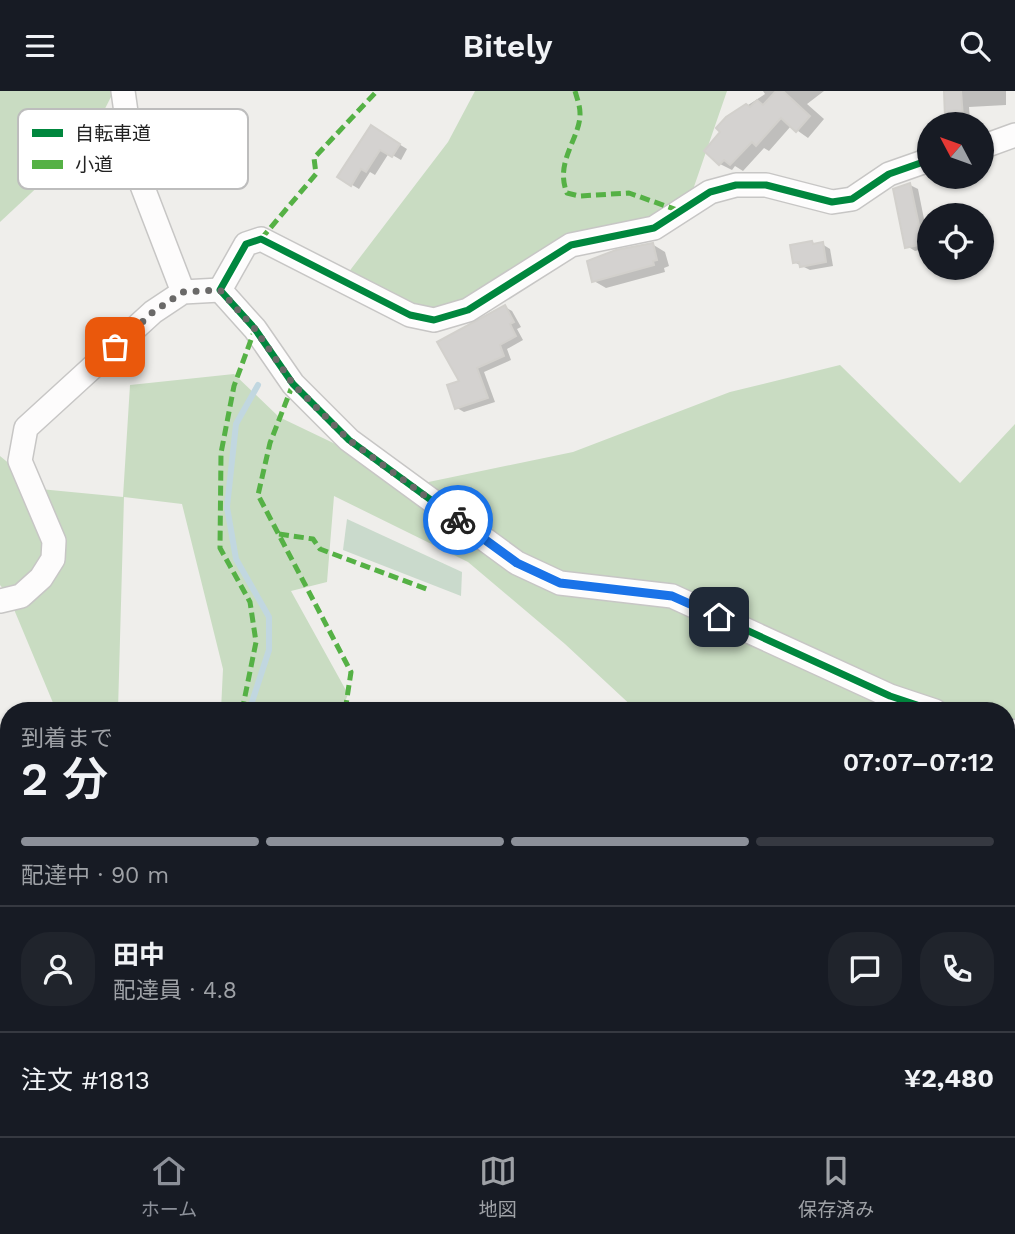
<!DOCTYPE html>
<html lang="ja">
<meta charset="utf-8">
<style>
:root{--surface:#171b24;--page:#20242c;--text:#f1f3f6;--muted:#9ea1a6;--line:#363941;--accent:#8c9099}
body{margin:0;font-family:"Work Sans","Noto Sans JP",sans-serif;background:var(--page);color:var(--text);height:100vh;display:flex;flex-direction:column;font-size:26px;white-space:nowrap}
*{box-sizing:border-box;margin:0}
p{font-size:23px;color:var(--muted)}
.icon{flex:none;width:38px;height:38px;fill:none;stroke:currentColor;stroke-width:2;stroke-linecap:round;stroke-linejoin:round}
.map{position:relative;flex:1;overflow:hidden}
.panel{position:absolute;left:0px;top:611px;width:1015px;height:436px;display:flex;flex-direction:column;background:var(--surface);border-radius:28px 28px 0 0;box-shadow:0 2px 5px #0004}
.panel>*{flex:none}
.needle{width:46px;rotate:311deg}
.fabs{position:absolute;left:917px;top:21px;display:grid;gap:14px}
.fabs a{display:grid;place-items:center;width:77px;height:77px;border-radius:50%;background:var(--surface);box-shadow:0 2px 5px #0004;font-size:35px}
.pin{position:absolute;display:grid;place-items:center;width:60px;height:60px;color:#fff;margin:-30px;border-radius:14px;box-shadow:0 4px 10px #0006}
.courier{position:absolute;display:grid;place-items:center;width:70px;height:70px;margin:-35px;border:5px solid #1a73e8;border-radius:50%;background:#fff;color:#222;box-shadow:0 2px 9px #0007}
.headline em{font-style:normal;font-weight:600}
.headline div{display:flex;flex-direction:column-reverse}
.headline{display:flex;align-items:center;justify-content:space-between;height:119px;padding:0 21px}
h1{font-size:46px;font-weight:600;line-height:52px}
.bar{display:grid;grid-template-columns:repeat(4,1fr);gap:10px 7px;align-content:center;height:84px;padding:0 21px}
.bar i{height:9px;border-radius:5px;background:var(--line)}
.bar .active{background:var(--accent)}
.bar p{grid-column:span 4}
.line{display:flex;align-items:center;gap:18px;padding:0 21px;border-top:2px solid var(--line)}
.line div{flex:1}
.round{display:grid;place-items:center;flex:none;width:74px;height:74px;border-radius:28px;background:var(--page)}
header{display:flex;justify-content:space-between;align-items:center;height:91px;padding:0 21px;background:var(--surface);font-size:32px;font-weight:600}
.tabs{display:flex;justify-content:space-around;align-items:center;height:98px;border-top:2px solid var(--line);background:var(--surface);font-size:19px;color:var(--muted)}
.tabs a{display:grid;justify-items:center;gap:4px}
.tabs .active{color:var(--accent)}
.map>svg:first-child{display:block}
.forest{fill:#c9dcc2}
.cemetery{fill:#cadacc}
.shadow{fill:#0003}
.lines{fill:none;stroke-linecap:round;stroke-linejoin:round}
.stream{stroke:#c1d7e0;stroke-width:6}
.building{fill:#d4d2d0;stroke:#d2d0cc;stroke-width:2}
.minor-casing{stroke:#c7c6c5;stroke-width:26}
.tertiary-casing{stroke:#c7c6c5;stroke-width:32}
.minor{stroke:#fdfcfc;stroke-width:23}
.tertiary{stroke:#fdfcfc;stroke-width:28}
.quiet{stroke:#55b145;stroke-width:5;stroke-dasharray:10 5;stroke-linecap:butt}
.cycleway-casing{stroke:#fff;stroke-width:11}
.cycleway{stroke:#00873e;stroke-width:7}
.done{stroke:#6a6968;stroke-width:7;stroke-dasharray:0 12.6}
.route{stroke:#1a73e8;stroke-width:9}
.key{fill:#fff;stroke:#bdbdbd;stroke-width:2}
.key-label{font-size:19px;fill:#222}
</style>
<header><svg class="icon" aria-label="menu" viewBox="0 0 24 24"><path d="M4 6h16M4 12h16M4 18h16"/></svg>Bitely<svg class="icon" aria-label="search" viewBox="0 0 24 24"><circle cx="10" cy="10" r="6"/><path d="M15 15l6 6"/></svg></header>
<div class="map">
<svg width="1015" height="1045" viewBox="0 0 1015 1045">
<rect width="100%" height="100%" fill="#efeeeb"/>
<g class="forest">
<path d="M 0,0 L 114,0 L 90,47 L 0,131 Z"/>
<path d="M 475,0 L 727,0 L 687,116 L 561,167 L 468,224 L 404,230 L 348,182 L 448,51 Z"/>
<path d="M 840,274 L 960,392 L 1015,333 L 1015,1045 L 362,1043 L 354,1038 L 1006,1038 L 1006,620 L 636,619 L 565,553 L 468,471 L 334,405 L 327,491 L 291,500 L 348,603 L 342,619 L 221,619 L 223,578 L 182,413 L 124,406 L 118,619 L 56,619 L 8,504 L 0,494 L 0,365 L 40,398 L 123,406 L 130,294 L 234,283 L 279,326 L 419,393 L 573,361 L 730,301 Z"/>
<path d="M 9,682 L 9,796 L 0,783 L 0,686 Z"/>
<path d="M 9,926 L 9,1038 L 59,1038 L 55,1045 L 0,1045 L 0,929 Z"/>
</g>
<path class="cemetery" d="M 347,428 L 462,481 L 461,505 L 343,459 Z"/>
<g class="shadow">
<path d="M 763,0 L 824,0 L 807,13 L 824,28 L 808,47 L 791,35 L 769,60 L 764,57 L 743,80 L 735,75 L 732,79 L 720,73 L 728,27 L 765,3 Z"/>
<path d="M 945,0 L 1006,0 L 1006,14 L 969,16 L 970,29 L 954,30 L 946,25 Z"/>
<path d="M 371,36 L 407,58 L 401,69 L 389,62 L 375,84 L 370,81 L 359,98 L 339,86 Z"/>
<path d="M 910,94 L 918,98 L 929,153 L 929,157 L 915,160 L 907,155 Z"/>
<path d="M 652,153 L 665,161 L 669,175 L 664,177 L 665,181 L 606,197 L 594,190 Z"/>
<path d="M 822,153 L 830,158 L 833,175 L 810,179 L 794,171 Z"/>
<path d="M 505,216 L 512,220 L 521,236 L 517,238 L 523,249 L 507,258 L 511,269 L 484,281 L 495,311 L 464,321 L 457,317 L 462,291 Z"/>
</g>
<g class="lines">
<g class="stream">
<path d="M 249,620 L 269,559 L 269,526 L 236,468 L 227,416 L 236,333 L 258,294"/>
<path d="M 213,1045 L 216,1038"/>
</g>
</g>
<g class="building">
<path d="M 776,0 L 783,0 L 810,25 L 796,41 L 781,27 L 756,55 L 752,51 L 730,74 L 724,69 L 719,74 L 704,60 L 720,41 L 716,37 L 726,26 L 746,13 L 750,16 L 757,9 L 763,14 Z"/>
<path d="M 944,0 L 961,0 L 963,26 L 945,27 Z"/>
<path d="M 371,34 L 400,53 L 392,66 L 380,59 L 366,81 L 361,78 L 351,95 L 337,86 Z"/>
<path d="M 910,92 L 923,153 L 905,157 L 893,98 Z"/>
<path d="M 812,150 L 813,153 L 823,151 L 826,171 L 800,176 L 799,171 L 793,172 L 790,154 Z"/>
<path d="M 653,152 L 657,169 L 653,170 L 654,174 L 592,191 L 587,170 L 616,159 Z"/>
<path d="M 505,214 L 514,231 L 510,233 L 516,245 L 500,254 L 504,265 L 477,277 L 488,307 L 455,318 L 447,294 L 459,290 L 437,251 Z"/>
</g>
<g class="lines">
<defs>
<g id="minor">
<path d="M 123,0 L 133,71 L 183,201"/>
<path d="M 982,56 L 1015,44"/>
<path d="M 220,199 L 255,238 L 293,293 L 349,349 L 517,472 L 560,492 L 672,505 L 890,605 L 935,620"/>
<path d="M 220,199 L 246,153 L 261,148 L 410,224 L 434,229 L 468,219 L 571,154 L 654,137 L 710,101 L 736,94 L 766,94 L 832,111 L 852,108 L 889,83 L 929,69"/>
<path d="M 0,510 L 21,505 L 41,487 L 53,468 L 54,450 L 20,370 L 26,337 L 153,221 L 183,201 L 220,199"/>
<path d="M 1006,639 L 1015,641"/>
</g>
<path id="tertiary" d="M 0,830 C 9,858 7,885 0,913"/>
</defs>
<use href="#minor" class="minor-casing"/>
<use href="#tertiary" class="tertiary-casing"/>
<use href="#minor" class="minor"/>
<use href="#tertiary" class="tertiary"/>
<g class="quiet">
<path d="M 575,0 C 577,7 580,15 580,22 C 581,46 554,71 567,102 L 579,105 L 629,102 L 680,120"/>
<path d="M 261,148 L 316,83 L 314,67 L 377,0"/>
<path d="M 293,293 L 270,352 L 258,404 L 351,581 L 345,620"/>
<path d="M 279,443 L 313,448 L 320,458 L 429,499"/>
<path d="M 242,620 L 256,551 L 250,511 L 220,457 L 221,362 L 234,295 L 255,238"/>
<path d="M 611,1038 L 621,1045"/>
<path d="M 206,1045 L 210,1038"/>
</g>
<defs>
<path id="cycleway" d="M 929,69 L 889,83 L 852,108 L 832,111 L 766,94 L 736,94 L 710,101 L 654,137 L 571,154 L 468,219 L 434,229 L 410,224 L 261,148 L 246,153 L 220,199 L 255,238 L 293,293 L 349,349 L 517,472 L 560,492 L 672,505 L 890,605 L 935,620"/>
</defs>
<use href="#cycleway" class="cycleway-casing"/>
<use href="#cycleway" class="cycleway"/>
</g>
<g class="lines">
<path class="done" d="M 115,256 L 153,221 L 183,201 L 220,199 L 255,238 L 293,293 L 349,349 L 458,429"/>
<path class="route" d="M 458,429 L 517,472 L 560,492 L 672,505 L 719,526"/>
</g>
<rect x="18" y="18" width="230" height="80" rx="10" class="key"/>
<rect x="32" y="38" width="31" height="8" fill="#00873e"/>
<rect x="32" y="69" width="31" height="9" fill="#55b145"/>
<g class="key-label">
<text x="75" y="49">自転車道</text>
<text x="75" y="80">小道</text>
</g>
</svg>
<div class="fabs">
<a><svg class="needle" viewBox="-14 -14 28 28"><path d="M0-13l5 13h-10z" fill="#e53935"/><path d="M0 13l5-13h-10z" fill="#9ea1a6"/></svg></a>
<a><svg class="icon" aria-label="locate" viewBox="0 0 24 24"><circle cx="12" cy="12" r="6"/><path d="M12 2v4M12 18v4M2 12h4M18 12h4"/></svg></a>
</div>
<div class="pin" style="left:115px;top:256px;background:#ea580c"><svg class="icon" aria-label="bag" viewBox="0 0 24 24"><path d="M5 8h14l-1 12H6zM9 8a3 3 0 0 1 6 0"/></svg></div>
<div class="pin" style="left:719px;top:526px;background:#1f2937"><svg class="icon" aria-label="home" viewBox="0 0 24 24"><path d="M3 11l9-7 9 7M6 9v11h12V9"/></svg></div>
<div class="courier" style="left:458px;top:429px"><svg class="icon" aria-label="bike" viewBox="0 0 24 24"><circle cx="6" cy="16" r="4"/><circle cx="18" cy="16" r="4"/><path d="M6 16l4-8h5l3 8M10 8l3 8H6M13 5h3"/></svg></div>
<section class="panel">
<div class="headline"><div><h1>2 分</h1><p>到着まで</p></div><em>07:07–07:12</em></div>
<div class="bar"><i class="active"></i><i class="active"></i><i class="active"></i><i></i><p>配達中 · 90 m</p></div>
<div class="line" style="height:126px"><a class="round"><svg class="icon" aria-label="person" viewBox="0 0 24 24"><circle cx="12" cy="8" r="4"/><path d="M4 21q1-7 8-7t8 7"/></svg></a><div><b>田中</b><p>配達員 · 4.8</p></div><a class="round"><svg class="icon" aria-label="chat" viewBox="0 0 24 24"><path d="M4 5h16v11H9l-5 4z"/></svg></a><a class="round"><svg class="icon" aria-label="phone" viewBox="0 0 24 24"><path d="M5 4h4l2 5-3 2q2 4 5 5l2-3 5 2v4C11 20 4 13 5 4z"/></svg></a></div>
<div class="line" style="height:91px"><div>注文 #1813</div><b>¥2,480</b></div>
</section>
</div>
<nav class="tabs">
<a class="active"><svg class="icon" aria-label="home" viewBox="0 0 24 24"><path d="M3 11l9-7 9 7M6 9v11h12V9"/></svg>ホーム</a>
<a><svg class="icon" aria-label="map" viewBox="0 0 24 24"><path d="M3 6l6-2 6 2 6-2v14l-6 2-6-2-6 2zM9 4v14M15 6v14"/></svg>地図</a>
<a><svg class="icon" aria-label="saved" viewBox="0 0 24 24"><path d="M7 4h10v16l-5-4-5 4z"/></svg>保存済み</a>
</nav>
